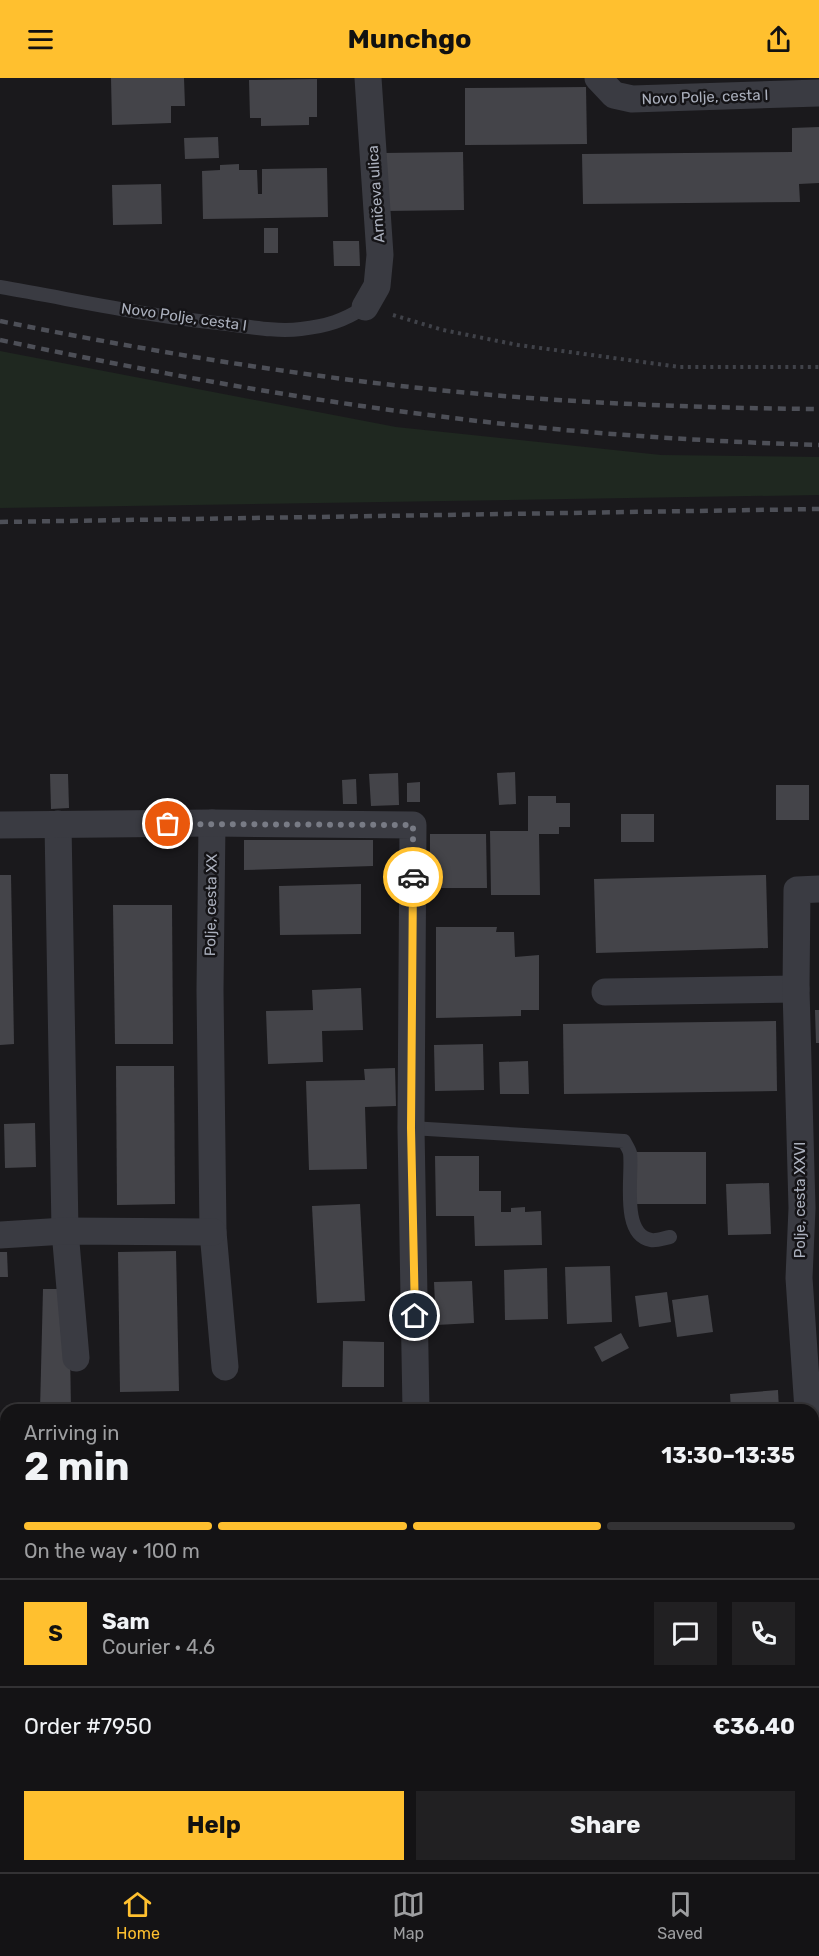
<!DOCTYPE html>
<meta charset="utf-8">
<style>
:root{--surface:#141315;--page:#212022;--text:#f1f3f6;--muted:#9d9ea0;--line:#333234;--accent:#ffc02f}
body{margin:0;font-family:Rubik,sans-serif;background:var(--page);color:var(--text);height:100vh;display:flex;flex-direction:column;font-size:22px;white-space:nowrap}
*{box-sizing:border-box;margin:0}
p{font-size:20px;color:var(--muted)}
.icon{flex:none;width:33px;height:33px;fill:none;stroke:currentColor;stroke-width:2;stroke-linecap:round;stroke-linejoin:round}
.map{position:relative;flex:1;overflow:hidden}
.panel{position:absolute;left:0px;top:1326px;width:819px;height:468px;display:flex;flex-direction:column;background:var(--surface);border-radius:18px 18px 0 0;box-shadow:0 2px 4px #0004,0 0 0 2px var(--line)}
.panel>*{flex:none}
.pin{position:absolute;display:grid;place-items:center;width:51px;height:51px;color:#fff;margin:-26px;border:3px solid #fff;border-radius:50%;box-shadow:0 2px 6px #0007}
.courier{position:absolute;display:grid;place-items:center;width:60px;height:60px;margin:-30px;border:4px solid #ffc02f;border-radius:50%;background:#fff;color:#222;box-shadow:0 2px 8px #0007}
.overview em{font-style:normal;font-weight:700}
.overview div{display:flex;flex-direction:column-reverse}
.overview{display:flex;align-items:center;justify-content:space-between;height:102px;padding:0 24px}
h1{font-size:39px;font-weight:700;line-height:45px}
.bar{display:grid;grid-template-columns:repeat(4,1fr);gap:9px 6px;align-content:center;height:72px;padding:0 24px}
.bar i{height:8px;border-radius:4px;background:var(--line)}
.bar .on{background:var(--accent)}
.bar p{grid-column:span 4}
.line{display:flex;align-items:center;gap:15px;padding:0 24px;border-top:2px solid var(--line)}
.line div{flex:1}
.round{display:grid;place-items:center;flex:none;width:63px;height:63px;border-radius:0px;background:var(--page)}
.cta{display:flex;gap:12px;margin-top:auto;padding:12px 24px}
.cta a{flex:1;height:69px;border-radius:0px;background:var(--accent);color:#111;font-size:24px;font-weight:700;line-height:69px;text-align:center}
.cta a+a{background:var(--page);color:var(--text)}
header{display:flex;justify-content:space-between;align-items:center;height:78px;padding:0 24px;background:var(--accent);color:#111;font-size:27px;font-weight:700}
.dock{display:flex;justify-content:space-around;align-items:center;height:84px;border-top:2px solid var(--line);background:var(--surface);font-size:16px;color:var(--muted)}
.dock a{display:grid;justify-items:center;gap:3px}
.dock .on{color:var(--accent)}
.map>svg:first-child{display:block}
.green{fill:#1f2820}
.building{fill:#444449}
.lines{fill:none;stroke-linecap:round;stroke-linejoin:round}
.path{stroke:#404249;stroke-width:4;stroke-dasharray:3 4.5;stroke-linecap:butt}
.service{stroke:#3a3b42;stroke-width:14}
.minor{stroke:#3a3b42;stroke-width:27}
.tertiary{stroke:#3a3b42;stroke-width:33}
.rail{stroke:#4d4f57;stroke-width:4.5;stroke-dasharray:8 6;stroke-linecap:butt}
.done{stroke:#787b85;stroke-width:6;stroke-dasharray:0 10.8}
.route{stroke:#ffc02f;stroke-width:8}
.labels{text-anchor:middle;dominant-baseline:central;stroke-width:5;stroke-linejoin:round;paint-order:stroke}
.street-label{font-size:15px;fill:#abb0bd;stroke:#151417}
</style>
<header><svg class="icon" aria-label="menu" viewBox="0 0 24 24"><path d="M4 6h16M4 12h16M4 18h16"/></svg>Munchgo<svg class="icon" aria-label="share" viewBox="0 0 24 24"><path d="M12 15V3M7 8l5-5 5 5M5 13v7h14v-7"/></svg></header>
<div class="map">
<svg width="819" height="1794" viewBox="0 0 819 1794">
<rect width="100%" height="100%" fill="#1a191c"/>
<path class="green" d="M 0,273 L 396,349 L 661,377 L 819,379 L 819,417 L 0,430 Z"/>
<g class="building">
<path d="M 111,0 L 184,0 L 185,28 L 171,28 L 171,45 L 112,47 Z"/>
<path d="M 317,1 L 317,39 L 309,39 L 309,47 L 261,48 L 261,40 L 250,40 L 249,2 Z"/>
<path d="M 586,9 L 587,66 L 465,67 L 465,10 Z"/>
<path d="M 819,49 L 819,105 L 799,106 L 800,124 L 583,126 L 582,76 L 792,74 L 792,50 Z"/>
<path d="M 218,59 L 219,80 L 185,81 L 184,60 Z"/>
<path d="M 463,74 L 464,132 L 384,133 L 383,75 Z"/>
<path d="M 239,86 L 239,92 L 257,92 L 258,116 L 262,116 L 262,91 L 327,90 L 328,139 L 203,141 L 202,93 L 220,92 L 220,87 Z"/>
<path d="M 161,106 L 162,146 L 113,147 L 112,107 Z"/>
<rect x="264" y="150" width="14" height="25"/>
<path d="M 333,163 L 359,163 L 360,188 L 334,188 Z"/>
<path d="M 515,694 L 516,726 L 499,727 L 497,695 Z"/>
<path d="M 398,695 L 399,727 L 371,728 L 369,696 Z"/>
<path d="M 50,696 L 68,696 L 69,730 L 51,731 Z"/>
<path d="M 356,701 L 357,726 L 343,726 L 342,702 Z"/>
<path d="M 420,704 L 420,724 L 407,724 L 407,705 Z"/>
<rect x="776" y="707" width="33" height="35"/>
<path d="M 528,718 L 556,718 L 556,725 L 570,725 L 570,749 L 559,749 L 559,756 L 539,756 L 540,817 L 491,817 L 490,753 L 528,753 Z"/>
<rect x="621" y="736" width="33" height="28"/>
<path d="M 430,756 L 486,756 L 487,810 L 430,810 Z"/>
<path d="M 244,762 L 373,762 L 373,788 L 244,792 Z"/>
<path d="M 0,797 L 11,797 L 14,966 L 0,967 Z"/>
<path d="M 766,797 L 768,870 L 596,875 L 594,801 Z"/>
<path d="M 361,806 L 361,856 L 280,857 L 279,808 Z"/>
<path d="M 113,827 L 172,827 L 173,966 L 115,966 Z"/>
<path d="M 436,849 L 497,849 L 496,854 L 514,854 L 515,879 L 539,877 L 539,932 L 521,932 L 521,938 L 436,940 Z"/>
<path d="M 361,910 L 363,952 L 322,953 L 323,984 L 268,986 L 266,933 L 313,932 L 312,912 Z"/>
<path d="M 815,932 L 819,932 L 819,965 L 816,965 Z"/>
<path d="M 776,943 L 777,1013 L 564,1016 L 563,946 Z"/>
<path d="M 483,966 L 484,1012 L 435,1013 L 434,967 Z"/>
<path d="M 528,983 L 529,1016 L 500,1016 L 499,984 Z"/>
<path d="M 116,988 L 174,988 L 175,1126 L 117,1127 Z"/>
<path d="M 395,990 L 396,1028 L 365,1029 L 367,1091 L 309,1092 L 306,1003 L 365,1002 L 364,991 Z"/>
<path d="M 35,1045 L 36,1089 L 5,1090 L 4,1046 Z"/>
<rect x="636" y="1074" width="70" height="52"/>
<path d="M 435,1078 L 479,1078 L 479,1113 L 501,1113 L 501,1134 L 511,1134 L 511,1130 L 525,1129 L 525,1134 L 541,1133 L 542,1167 L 475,1168 L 474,1138 L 436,1138 Z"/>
<path d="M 769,1105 L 771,1156 L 728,1157 L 726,1106 Z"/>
<path d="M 360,1126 L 365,1223 L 317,1225 L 312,1128 Z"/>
<path d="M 176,1173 L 179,1313 L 120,1314 L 118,1174 Z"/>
<path d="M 0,1174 L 7,1174 L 8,1199 L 0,1199 Z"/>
<path d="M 610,1188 L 612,1244 L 567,1246 L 565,1189 Z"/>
<path d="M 547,1190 L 548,1241 L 505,1242 L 504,1192 Z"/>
<path d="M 472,1203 L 474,1245 L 436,1247 L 434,1204 Z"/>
<path d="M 43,1211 L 69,1211 L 71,1332 L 40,1332 Z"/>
<path d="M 667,1214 L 671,1244 L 639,1249 L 635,1218 Z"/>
<path d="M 708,1217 L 713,1254 L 677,1259 L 672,1222 Z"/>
<path d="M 621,1255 L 629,1270 L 602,1284 L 594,1269 Z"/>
<path d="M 343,1263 L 384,1264 L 384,1309 L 342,1309 Z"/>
<path d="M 778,1312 L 779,1332 L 731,1332 L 730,1316 Z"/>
<path d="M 819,1443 L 819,1501 L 813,1503 L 813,1445 Z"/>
<path d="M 6,1496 L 6,1541 L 0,1542 L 0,1498 Z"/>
<rect x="0" y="1592" width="6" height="77"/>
<path d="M 819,1594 L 819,1656 L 813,1657 L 813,1595 Z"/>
<path d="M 819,1775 L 819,1794 L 812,1794 L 813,1776 Z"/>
<path d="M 57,1788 L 95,1788 L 96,1794 L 58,1794 Z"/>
<path d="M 465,1788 L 505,1788 L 506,1794 L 466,1794 Z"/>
<path d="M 557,1788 L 615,1788 L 616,1794 L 558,1794 Z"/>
</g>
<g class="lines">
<path class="path" d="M 393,237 L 443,252 L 518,267 L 680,289 L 819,289"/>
<g class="service">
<path d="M 0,209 C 76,222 151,239 227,246 C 251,249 277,254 301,251 C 327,248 343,243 365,229"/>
<path d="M 411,1050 L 624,1063 C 626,1067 629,1071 630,1075 C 633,1096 620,1157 651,1162 C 657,1163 664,1160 670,1159"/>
<path d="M 35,1788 L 36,1794"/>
</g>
<g class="minor">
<path d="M 598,0 L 614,17 L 632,21 L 819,15"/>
<path d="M 365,229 L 377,208 L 380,177 L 368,0"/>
<path d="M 212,745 L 210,912 L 213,1154 L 225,1289"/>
<path d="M 58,746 L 65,1153 L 76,1280"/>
<path d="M 0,747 L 212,745 L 413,747 L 411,1050 L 416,1332"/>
<path d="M 605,914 L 796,911"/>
<path d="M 0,1157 L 65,1153 L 213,1154"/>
<path d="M 808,1332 L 799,1200 L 802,1130 L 796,911 L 797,812 L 819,811"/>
<path d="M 152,1788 L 154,1794"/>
<path d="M 360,1788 L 361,1794"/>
<path d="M 637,1788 L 638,1794"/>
<path d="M 772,1788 L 773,1794"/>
</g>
<g class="tertiary">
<path d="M 813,1397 L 819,1396"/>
<path d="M 0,1735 L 6,1731"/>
</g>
<g class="rail">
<path d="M 0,243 C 148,273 298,298 448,313 C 571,325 695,330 819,331"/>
<path d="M 0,262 C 142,292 285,319 429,337 C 559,354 689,363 819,367"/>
<path d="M 0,444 L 819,431"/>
</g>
</g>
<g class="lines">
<path class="done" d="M 168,746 L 413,747 L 413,799"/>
<path class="route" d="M 413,799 L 411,1050 L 415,1238"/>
</g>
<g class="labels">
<g class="street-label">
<text transform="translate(705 19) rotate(-2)">Novo Polje, cesta I</text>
<text transform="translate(376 116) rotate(-94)">Arničeva ulica</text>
<text transform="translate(184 239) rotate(8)">Novo Polje, cesta I</text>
<text transform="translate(211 827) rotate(-89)">Polje, cesta XX</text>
<text transform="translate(800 1122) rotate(-90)">Polje, cesta XXVI</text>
</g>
</g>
</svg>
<div class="pin" style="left:168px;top:746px;background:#ea580c"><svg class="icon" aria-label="bag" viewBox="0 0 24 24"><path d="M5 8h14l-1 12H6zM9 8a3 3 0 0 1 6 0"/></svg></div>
<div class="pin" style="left:415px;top:1238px;background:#1f2937"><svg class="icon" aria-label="home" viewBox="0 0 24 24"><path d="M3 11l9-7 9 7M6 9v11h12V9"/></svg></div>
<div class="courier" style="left:413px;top:799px"><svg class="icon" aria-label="car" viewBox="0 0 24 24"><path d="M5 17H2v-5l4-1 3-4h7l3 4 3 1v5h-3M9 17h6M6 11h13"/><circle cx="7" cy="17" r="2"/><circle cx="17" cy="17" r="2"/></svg></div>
<section class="panel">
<div class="overview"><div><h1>2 min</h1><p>Arriving in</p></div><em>13:30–13:35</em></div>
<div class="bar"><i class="on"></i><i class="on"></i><i class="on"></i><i></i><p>On the way · 100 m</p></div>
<div class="line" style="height:108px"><b class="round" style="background:var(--accent);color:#111">S</b><div><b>Sam</b><p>Courier · 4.6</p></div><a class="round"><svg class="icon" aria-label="chat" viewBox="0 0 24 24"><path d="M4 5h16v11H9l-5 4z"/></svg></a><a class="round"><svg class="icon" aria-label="phone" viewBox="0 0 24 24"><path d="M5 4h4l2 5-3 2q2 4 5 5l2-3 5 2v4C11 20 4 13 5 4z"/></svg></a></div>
<div class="line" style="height:78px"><div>Order #7950</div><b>€36.40</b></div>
<div class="cta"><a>Help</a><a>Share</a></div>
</section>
</div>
<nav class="dock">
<a class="on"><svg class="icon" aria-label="home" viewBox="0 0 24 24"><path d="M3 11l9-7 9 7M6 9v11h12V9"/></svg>Home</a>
<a><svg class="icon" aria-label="map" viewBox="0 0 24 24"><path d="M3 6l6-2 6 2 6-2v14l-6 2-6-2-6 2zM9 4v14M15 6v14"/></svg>Map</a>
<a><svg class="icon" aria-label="saved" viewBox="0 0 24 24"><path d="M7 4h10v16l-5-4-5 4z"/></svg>Saved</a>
</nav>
